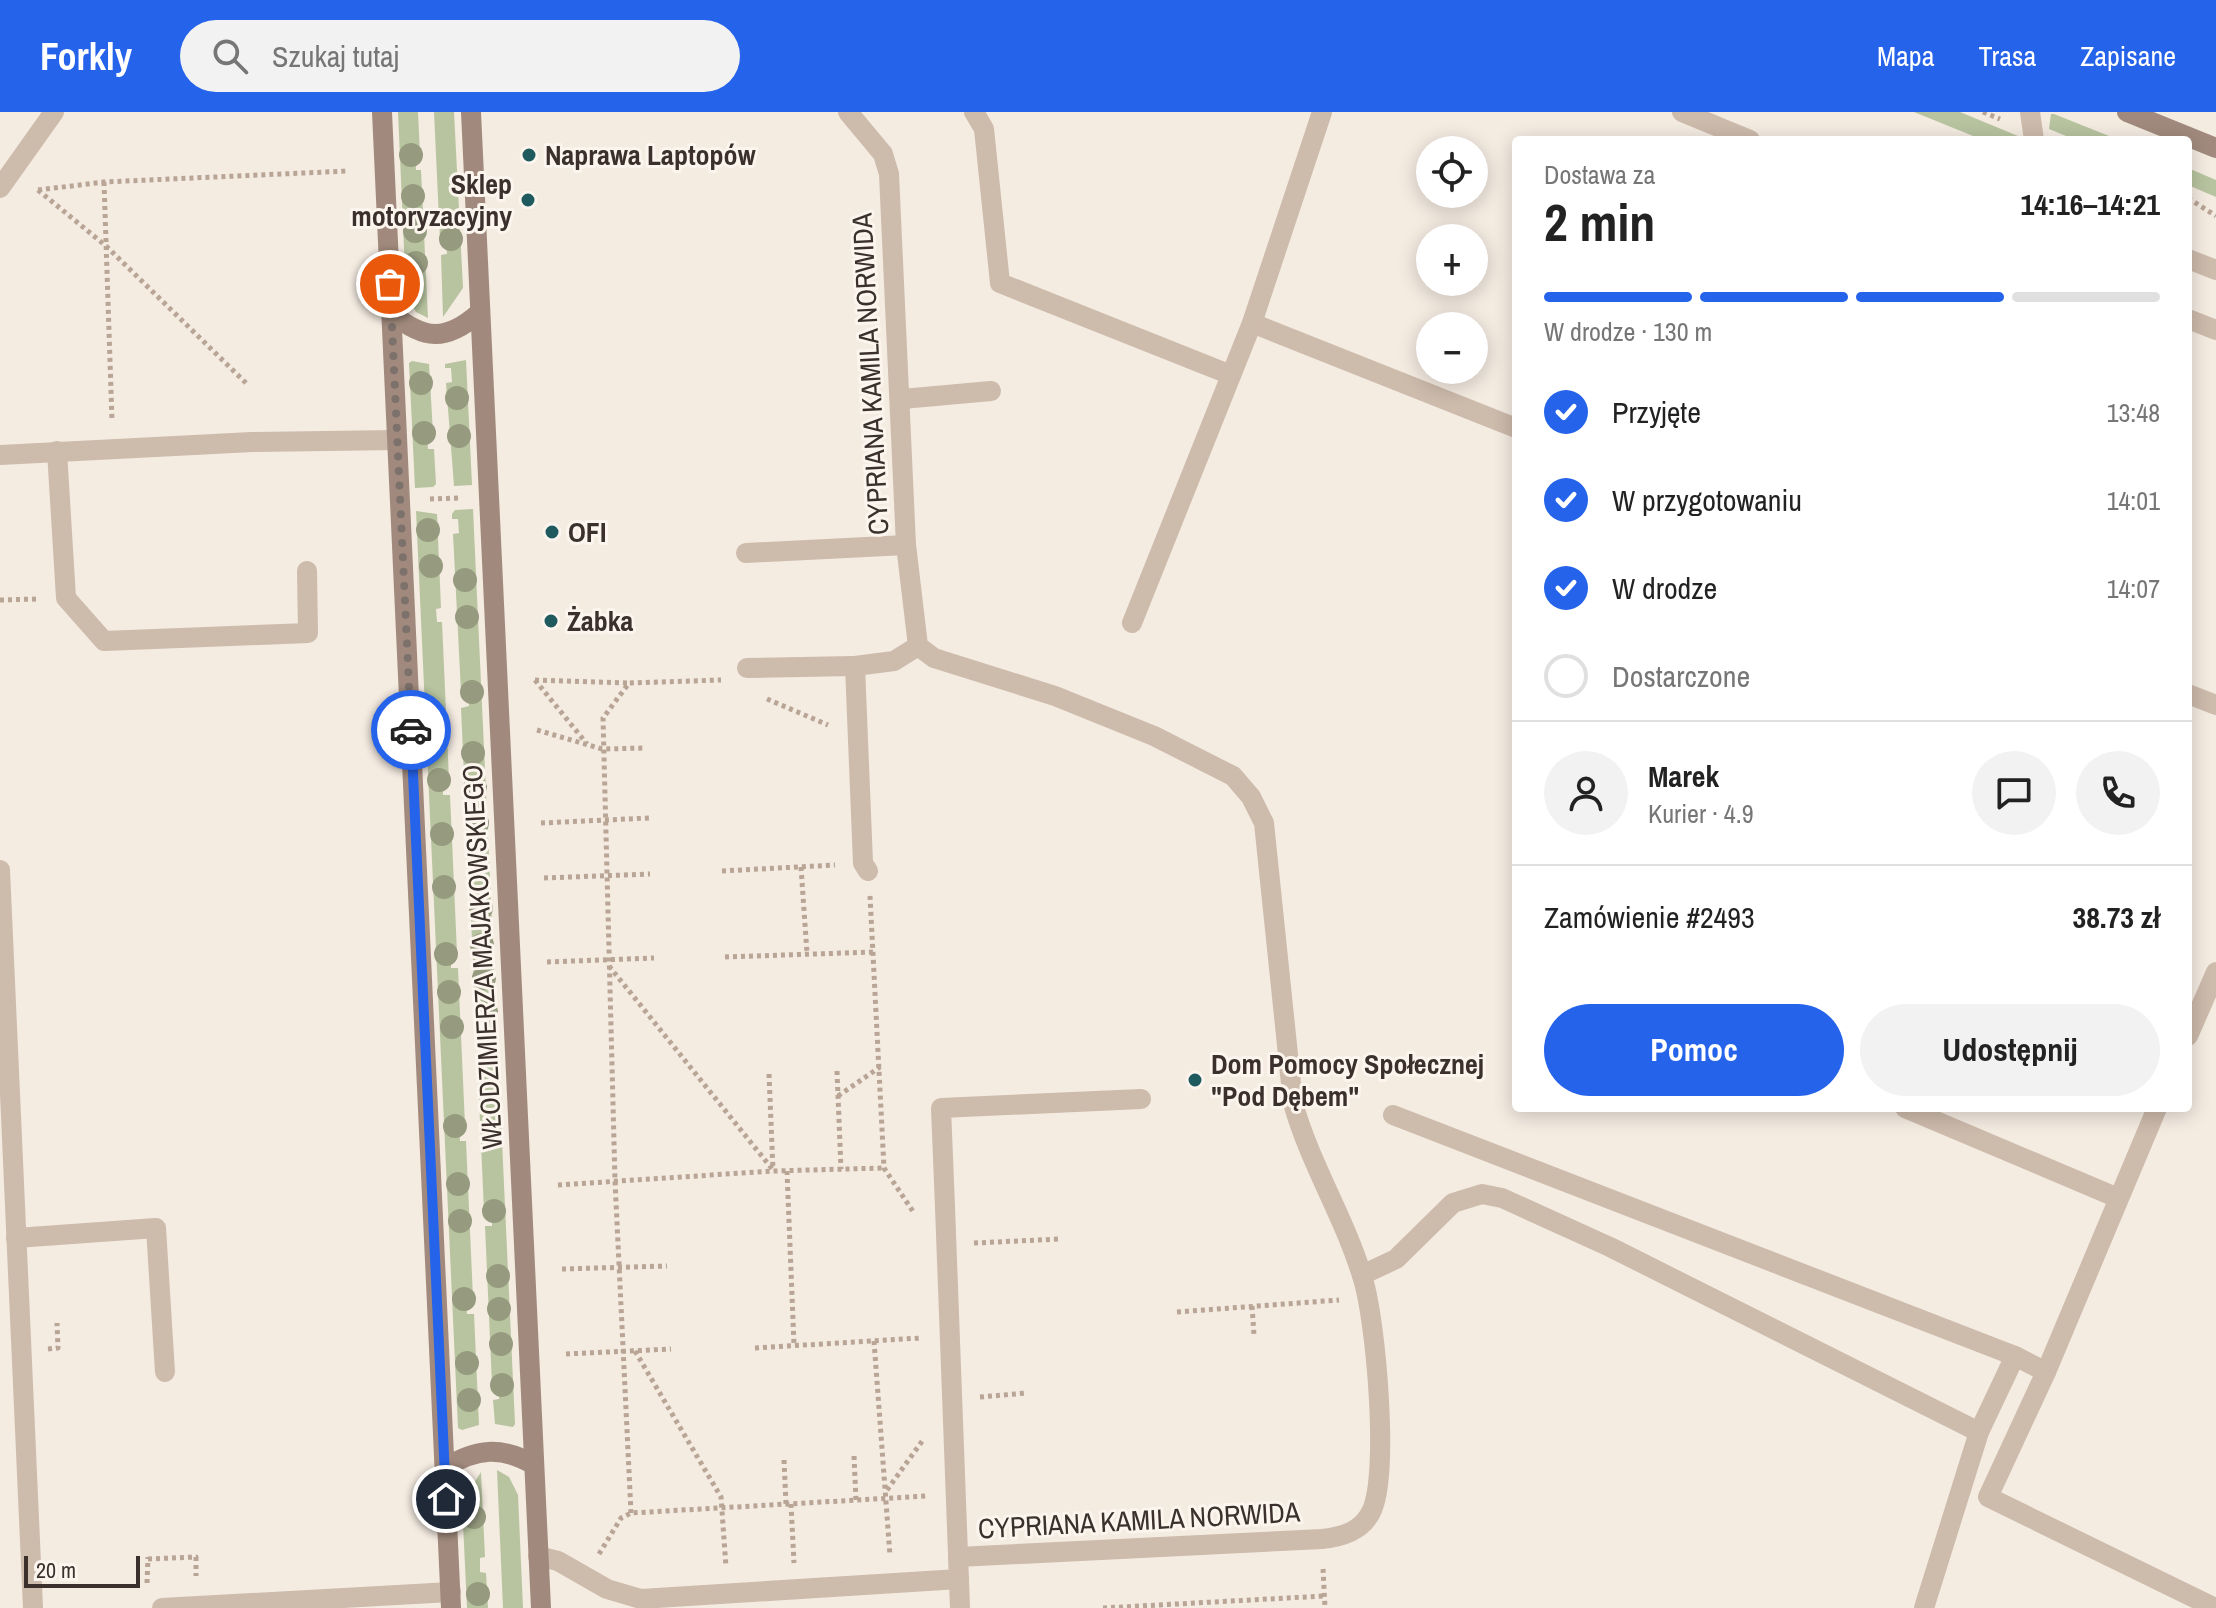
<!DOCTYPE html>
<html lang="pl">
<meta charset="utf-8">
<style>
:root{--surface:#fff;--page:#f2f2f2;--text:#222;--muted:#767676;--line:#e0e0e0;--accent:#2563eb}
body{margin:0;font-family:"Archivo Narrow",sans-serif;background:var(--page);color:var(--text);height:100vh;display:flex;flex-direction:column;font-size:30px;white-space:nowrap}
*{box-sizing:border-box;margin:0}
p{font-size:26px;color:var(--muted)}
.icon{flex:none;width:44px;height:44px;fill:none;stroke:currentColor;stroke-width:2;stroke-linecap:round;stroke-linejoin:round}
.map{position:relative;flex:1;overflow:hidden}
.sheet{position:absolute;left:1512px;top:24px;width:680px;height:976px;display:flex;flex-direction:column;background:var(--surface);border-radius:8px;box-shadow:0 4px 20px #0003}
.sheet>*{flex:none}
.controls{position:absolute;left:1416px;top:24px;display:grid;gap:16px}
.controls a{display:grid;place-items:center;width:72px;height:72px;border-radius:50%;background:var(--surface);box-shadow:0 4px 20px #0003;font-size:40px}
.scale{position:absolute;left:24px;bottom:20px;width:116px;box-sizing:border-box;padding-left:8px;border:4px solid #3b302b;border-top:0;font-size:22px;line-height:28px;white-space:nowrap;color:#3b302b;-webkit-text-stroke:6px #fbf5ee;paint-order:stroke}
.pin{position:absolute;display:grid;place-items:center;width:68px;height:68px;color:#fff;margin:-34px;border:4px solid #fff;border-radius:50%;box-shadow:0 2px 8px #0007}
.courier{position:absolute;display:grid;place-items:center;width:80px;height:80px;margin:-40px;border:6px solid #2563eb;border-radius:50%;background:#fff;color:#222;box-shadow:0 2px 10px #0007}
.head em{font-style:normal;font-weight:700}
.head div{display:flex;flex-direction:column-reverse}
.head{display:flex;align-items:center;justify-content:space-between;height:136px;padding:0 32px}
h1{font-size:52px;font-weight:700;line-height:60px}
.bar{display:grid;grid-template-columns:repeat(4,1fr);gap:12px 8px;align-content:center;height:96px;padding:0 32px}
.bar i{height:10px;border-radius:6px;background:var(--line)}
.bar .selected{background:var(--accent)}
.bar p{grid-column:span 4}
.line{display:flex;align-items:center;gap:20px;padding:0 32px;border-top:2px solid var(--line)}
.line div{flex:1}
.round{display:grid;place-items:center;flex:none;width:84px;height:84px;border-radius:42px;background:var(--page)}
ol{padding:0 32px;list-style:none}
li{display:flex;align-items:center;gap:24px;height:88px}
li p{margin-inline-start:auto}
li .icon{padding:8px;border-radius:50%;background:var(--accent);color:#fff;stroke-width:4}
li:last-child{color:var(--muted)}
li i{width:44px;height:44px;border:4px solid var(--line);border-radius:50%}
.cta{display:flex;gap:16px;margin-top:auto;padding:16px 32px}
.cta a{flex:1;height:92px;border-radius:48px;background:var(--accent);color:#fff;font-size:32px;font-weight:700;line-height:92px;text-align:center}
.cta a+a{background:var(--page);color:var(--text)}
header{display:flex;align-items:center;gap:48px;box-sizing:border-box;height:112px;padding:0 40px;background:var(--accent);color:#fff}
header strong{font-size:38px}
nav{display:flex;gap:44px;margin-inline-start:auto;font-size:28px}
.search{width:560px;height:72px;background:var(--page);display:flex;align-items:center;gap:20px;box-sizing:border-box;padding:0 28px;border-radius:44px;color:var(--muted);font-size:30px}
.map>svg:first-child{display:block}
.green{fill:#b8c4a0}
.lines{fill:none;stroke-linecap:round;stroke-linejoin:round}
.path{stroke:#b9a596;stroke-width:5;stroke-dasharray:4 4;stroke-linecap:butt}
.lane{stroke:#cdbbac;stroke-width:20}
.street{stroke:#cdbbac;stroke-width:20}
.secondary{stroke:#a18a7d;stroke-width:20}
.tree{fill:#969b7f}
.done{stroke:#7c716b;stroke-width:8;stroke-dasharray:0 14.4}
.route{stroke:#2563eb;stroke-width:10}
.poi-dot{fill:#1f5a5e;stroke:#fbf5ee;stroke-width:3}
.labels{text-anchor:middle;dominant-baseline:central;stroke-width:6;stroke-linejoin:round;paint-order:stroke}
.poi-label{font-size:28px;font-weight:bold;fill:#3b302b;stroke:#fbf5ee;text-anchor:start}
.street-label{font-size:28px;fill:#3b302b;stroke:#fbf5ee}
</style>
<header>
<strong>Forkly</strong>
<div class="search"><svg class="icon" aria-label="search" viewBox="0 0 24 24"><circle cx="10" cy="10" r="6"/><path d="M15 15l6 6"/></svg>Szukaj tutaj</div>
<nav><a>Mapa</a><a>Trasa</a><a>Zapisane</a></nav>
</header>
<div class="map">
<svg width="2216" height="1496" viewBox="0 0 2216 1496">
<rect width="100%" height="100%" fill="#f4ebe1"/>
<g class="green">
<path d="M 398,0 L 418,0 L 420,42 L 415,43 L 416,58 L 421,58 L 428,206 L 416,200 L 406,182 Z"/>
<path d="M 434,0 L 454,0 L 463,176 L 443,205 L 441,143 L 447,142 L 446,128 L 440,128 Z"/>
<path d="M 1914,0 L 1960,0 L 2018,24 L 2019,28 L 1983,28 Z"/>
<path d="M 2051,2 L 2054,2 L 2119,28 L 2076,28 L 2049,17 Z"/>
<path d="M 2188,56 L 2216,68 L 2216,85 L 2188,73 Z"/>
<path d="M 466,248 L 472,373 L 454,374 L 446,271 L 452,270 L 451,256 L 445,256 L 445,252 Z"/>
<path d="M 412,249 L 429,252 L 433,321 L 427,322 L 428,337 L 434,337 L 436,372 L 433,375 L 415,376 L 409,251 Z"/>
<path d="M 473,397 L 515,1312 L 513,1315 L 495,1312 L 493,1288 L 499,1287 L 499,1272 L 492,1272 L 485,1114 L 492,1114 L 492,1099 L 484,1099 L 477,942 L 483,940 L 483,926 L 477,926 L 469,769 L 475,767 L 474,753 L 468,753 L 461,596 L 469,594 L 468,580 L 461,580 L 453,422 L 459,421 L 458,407 L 452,407 L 452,402 L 455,398 Z"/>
<path d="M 416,399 L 437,402 L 441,496 L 436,497 L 437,510 L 442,510 L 449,667 L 443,668 L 443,683 L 450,683 L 457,841 L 451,841 L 451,856 L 458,856 L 465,1013 L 459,1014 L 460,1029 L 466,1029 L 473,1186 L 466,1187 L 467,1202 L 474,1202 L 479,1313 L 462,1318 L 458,1316 Z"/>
<path d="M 497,1358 L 509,1365 L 518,1383 L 523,1496 L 503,1496 Z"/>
<path d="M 481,1360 L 485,1445 L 480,1446 L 480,1460 L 486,1461 L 488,1496 L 467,1496 L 462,1390 Z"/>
</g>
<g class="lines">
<g class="path">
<path d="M 1983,0 L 2000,7"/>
<path d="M 104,70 L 112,308"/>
<path d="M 38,78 L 104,70 L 348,59"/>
<path d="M 38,78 L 106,134 L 248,273"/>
<path d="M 2188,86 L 2216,104"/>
<path d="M 430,387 L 459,386"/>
<path d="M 0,488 L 37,487"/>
<path d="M 535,568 L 628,571"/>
<path d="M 535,568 L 587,632"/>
<path d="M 767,587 L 828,613"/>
<path d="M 537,618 L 602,637 L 646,636"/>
<path d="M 541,711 L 649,706"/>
<path d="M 801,755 L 807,841"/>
<path d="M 722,759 L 835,753"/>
<path d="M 544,766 L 650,762"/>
<path d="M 870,784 L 884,1056 L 914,1101"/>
<path d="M 725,845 L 874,840"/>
<path d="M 547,850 L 654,846"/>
<path d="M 609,854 L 773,1058"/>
<path d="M 837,959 L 841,1057"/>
<path d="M 769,962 L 773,1058"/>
<path d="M 838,984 L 880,955"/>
<path d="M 787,1059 L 794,1233"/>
<path d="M 558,1073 L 773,1059 L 884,1056"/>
<path d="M 974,1131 L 1060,1127"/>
<path d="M 562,1157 L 667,1154"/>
<path d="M 1252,1194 L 1254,1223"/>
<path d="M 1177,1200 L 1339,1188"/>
<path d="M 874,1229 L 890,1444"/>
<path d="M 755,1236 L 921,1226"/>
<path d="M 48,1237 L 58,1236 L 57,1211"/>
<path d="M 635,1239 L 721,1385 L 726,1455"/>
<path d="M 566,1242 L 671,1237"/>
<path d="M 980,1285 L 1027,1281"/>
<path d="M 854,1344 L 856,1388"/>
<path d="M 784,1348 L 786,1392"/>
<path d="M 887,1378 L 923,1328"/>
<path d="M 791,1392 L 794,1451"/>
<path d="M 631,1401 L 615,1069 L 603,606 L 629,571 L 721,568"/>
<path d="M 599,1442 L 621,1406 L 631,1401 L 927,1384"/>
<path d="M 148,1447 L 196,1445 L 196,1464"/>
<path d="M 1323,1457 L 1325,1496"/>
<path d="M 147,1471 L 148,1445"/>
<path d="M 1103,1496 L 1324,1484"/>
</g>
<g class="lane">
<path d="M 974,0 L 984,17 L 1000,171 L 1231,263"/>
<path d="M 1682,0 L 1750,28"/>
<path d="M 2030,0 L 2034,28"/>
<path d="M 2188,147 L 2216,158"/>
<path d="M 2188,207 L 2216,218"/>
<path d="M 1252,211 L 1516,316"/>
<path d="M 902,287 L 991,279"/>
<path d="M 57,339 L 66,486 L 104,529 L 308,521 L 307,459"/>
<path d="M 0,343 L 252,330 L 397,328"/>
<path d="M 746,441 L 906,433"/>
<path d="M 1132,511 L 1252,211 L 1322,0"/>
<path d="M 747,556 L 855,554"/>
<path d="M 2188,582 L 2216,593"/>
<path d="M 868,759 L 863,751 L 855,554 L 894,549 L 918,534"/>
<path d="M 2188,924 L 2216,860"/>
<path d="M 1905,996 L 2118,1086"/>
<path d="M 2157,996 L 2046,1260 L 1988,1385 L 2215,1496"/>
<path d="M 1393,1003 L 2015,1244 L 2046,1260"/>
<path d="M 945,1095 L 941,996 L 1141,987"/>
<path d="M 16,1126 L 156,1116 L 165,1260"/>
<path d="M 1362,1163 L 1396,1147 L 1453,1091 L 1482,1082 L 1502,1086 L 1610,1135 L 1979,1320"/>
<path d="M 1924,1496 L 1979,1320 L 2015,1244"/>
</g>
<g class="street">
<path d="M 848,0 L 883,42 L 889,62 L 906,433 L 918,534 L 934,546 L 1055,584 L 1154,624 L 1233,664 L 1251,685 L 1264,711 L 1293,991 C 1310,1052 1345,1106 1363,1167 C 1376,1210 1389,1359 1372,1398 C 1363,1419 1342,1425 1322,1427 L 958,1445"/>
<path d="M 0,76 L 54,0"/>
<path d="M 0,758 L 33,1496"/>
<path d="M 945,1095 L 960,1496"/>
<path d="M 538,1444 L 558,1449 L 607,1477 L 641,1487 L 959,1467"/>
<path d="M 162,1496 L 451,1480"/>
</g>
<g class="secondary">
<path d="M 382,0 L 451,1496"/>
<path d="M 471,0 L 541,1496"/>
<path d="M 2127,0 L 2216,36"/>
<path d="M 391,201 C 424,228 446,230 479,201"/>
<path d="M 445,1356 C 476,1336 502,1334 534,1353"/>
</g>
</g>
<g class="tree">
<circle cx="411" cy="43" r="12"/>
<circle cx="413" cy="84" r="12"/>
<circle cx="415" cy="119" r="12"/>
<circle cx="451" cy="127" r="12"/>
<circle cx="416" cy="151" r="12"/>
<circle cx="421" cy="271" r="12"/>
<circle cx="457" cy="286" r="12"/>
<circle cx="424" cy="321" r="12"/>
<circle cx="459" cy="324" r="12"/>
<circle cx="428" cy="418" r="12"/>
<circle cx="431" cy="454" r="12"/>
<circle cx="465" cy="468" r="12"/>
<circle cx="467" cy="505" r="12"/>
<circle cx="472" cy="580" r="12"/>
<circle cx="473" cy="641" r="12"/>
<circle cx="439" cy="668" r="12"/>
<circle cx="475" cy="676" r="12"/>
<circle cx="477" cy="711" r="12"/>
<circle cx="442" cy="722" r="12"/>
<circle cx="444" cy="775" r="12"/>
<circle cx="481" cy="796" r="12"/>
<circle cx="482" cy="833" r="12"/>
<circle cx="446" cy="842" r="12"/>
<circle cx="484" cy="866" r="12"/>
<circle cx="449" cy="880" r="12"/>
<circle cx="486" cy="900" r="12"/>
<circle cx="452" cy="915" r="12"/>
<circle cx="455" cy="1014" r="12"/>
<circle cx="458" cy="1072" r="12"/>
<circle cx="494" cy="1099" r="12"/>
<circle cx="460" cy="1109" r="12"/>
<circle cx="498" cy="1164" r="12"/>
<circle cx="464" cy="1187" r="12"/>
<circle cx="499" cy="1197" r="12"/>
<circle cx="501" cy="1232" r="12"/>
<circle cx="467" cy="1251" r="12"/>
<circle cx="502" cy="1273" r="12"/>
<circle cx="469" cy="1288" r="12"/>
<circle cx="474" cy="1405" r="12"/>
<circle cx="478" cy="1482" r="12"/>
</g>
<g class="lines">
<path class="done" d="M 390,172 L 411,618"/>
<path class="route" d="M 411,618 L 446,1387"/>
</g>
<g class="poi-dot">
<circle cx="529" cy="43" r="8"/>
<circle cx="528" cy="88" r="8"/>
<circle cx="552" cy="420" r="8"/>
<circle cx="551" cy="509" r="8"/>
<circle cx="1195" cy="968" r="8"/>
</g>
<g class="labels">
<g class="poi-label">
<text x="545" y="43">Naprawa Laptopów</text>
<text x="512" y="72" text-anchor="end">Sklep<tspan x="512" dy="32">motoryzacyjny</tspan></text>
<text x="568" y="420">OFI</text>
<text x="567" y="509">Żabka</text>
<text x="1211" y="952">Dom Pomocy Społecznej<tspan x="1211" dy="32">"Pod Dębem"</tspan></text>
</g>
<g class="street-label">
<text transform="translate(870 262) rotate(-93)">CYPRIANA KAMILA NORWIDA</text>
<text transform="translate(482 845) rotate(-93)">WŁODZIMIERZA MAJAKOWSKIEGO</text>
<text transform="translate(1139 1408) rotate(-3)">CYPRIANA KAMILA NORWIDA</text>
</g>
</g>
</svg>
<div class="controls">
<a><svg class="icon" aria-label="locate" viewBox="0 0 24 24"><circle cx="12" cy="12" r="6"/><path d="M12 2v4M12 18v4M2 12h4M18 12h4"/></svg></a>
<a>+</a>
<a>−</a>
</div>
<div class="scale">20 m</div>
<div class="pin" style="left:390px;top:172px;background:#ea580c"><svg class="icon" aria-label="bag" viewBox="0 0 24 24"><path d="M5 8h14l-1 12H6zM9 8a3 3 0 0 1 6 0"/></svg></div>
<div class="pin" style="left:446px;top:1387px;background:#1f2937"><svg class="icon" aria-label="home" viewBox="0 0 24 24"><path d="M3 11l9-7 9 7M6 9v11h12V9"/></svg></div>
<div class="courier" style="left:411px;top:618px"><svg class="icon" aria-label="car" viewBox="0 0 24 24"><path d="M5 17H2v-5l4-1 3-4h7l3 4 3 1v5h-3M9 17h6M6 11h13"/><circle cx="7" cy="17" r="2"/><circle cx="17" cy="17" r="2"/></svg></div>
<section class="sheet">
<div class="head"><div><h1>2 min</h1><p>Dostawa za</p></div><em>14:16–14:21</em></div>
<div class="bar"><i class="selected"></i><i class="selected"></i><i class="selected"></i><i></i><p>W drodze · 130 m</p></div>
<ol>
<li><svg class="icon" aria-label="check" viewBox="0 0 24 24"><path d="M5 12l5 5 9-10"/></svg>Przyjęte<p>13:48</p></li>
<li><svg class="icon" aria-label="check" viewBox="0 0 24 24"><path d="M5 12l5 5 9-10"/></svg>W przygotowaniu<p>14:01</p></li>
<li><svg class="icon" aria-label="check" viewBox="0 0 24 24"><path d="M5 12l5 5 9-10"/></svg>W drodze<p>14:07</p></li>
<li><i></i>Dostarczone</li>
</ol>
<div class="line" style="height:144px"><a class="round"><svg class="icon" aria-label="person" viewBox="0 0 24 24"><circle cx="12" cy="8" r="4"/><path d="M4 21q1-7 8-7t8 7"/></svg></a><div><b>Marek</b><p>Kurier · 4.9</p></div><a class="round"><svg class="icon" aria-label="chat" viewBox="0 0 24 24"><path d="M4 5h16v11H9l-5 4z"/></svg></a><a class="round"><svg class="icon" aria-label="phone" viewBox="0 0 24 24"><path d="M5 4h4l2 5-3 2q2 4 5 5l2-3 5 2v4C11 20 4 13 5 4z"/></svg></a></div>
<div class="line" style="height:104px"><div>Zamówienie #2493</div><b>38.73 zł</b></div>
<div class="cta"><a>Pomoc</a><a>Udostępnij</a></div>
</section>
</div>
